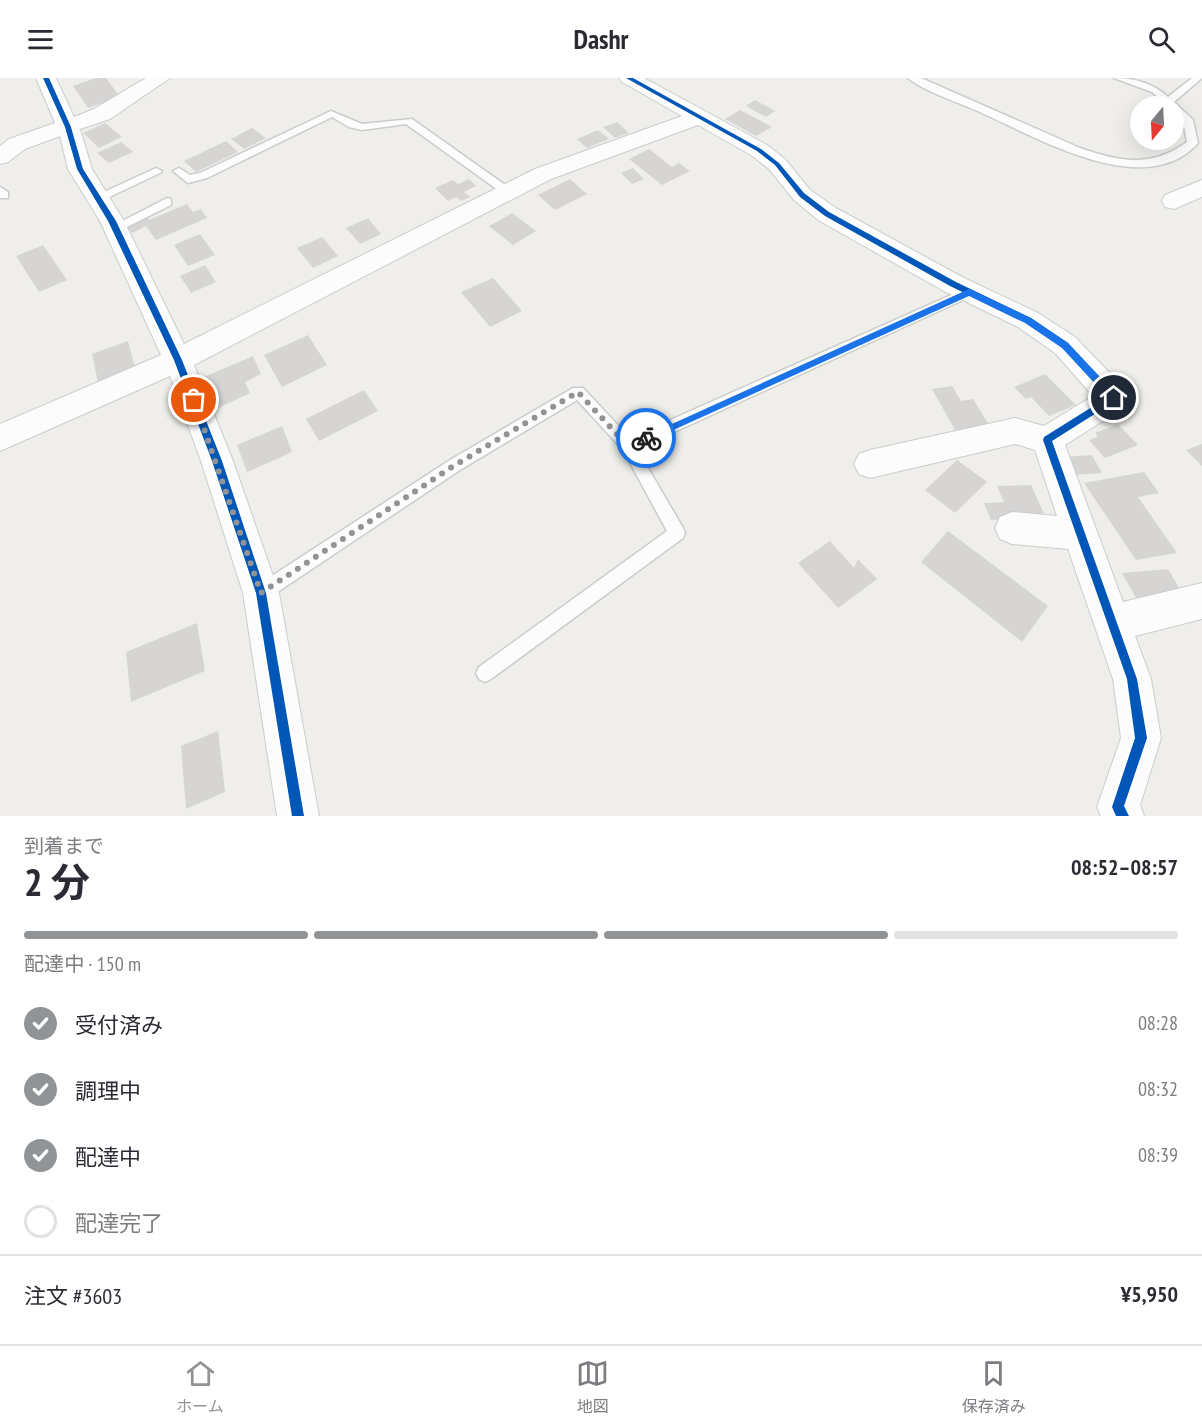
<!DOCTYPE html>
<html lang="ja">
<meta charset="utf-8">
<style>
:root{--surface:#fff;--page:#f2f2f3;--text:#2b2b33;--muted:#7c7c81;--line:#e1e1e2;--accent:#919496}
body{margin:0;font-family:"PT Sans Narrow","Noto Sans JP",sans-serif;background:var(--page);color:var(--text);height:100vh;display:flex;flex-direction:column;font-size:22px;white-space:nowrap}
*{box-sizing:border-box;margin:0}
p{font-size:20px;color:var(--muted)}
.icon{flex:none;width:33px;height:33px;fill:none;stroke:currentColor;stroke-width:2;stroke-linecap:round;stroke-linejoin:round}
.map{position:relative;height:738px;overflow:hidden}
.panel{display:flex;flex-direction:column;background:var(--surface);flex:1}
.panel>*{flex:none}
.needle{width:39px;rotate:198deg}
.tools{position:absolute;left:1130px;top:18px;display:grid;gap:12px}
.tools a{display:grid;place-items:center;width:54px;height:54px;border-radius:50%;background:var(--surface);box-shadow:0 6px 24px #0002;font-size:30px}
.pin{position:absolute;display:grid;place-items:center;width:51px;height:51px;color:#fff;margin:-26px;border:3px solid #fff;border-radius:50%;box-shadow:0 2px 6px #0007}
.courier{position:absolute;display:grid;place-items:center;width:60px;height:60px;margin:-30px;border:4px solid #1a73e8;border-radius:50%;background:#fff;color:#222;box-shadow:0 2px 8px #0007}
.head em{font-style:normal;font-weight:700}
.head div{display:flex;flex-direction:column-reverse}
.head{display:flex;align-items:center;justify-content:space-between;height:102px;padding:0 24px}
h1{font-size:39px;font-weight:700;line-height:45px}
.bar{display:grid;grid-template-columns:repeat(4,1fr);gap:9px 6px;align-content:center;height:72px;padding:0 24px}
.bar i{height:8px;border-radius:4px;background:var(--line)}
.bar .active{background:var(--accent)}
.bar p{grid-column:span 4}
.line{display:flex;align-items:center;gap:15px;padding:0 24px;border-top:2px solid var(--line)}
.line div{flex:1}
ol{padding:0 24px;list-style:none}
li{display:flex;align-items:center;gap:18px;height:66px}
li p{margin-inline-start:auto}
li .icon{padding:6px;border-radius:50%;background:var(--accent);color:#fff;stroke-width:4}
li:last-child{color:var(--muted)}
li i{width:33px;height:33px;border:3px solid var(--line);border-radius:50%}
header{display:flex;justify-content:space-between;align-items:center;height:78px;padding:0 24px;background:var(--surface);font-size:27px;font-weight:700}
.tabs{display:flex;justify-content:space-around;align-items:center;height:84px;border-top:2px solid var(--line);background:var(--surface);font-size:16px;color:var(--muted)}
.tabs a{display:grid;justify-items:center;gap:3px}
.tabs .active{color:var(--accent)}
.map>svg:first-child{display:block}
.building{fill:#d6d5d3}
.lines{fill:none;stroke-linecap:round;stroke-linejoin:round}
.lane-casing{stroke:#cbcccc;stroke-width:3}
.street-casing{stroke:#cbcccc;stroke-width:2}
.lane{fill:#fdfcfc;fill-rule:evenodd}
.street{fill:#fdfcfc;fill-rule:evenodd}
.cycleway-casing{stroke:#fff;stroke-width:4}
.cycleway{fill:#0057b8;fill-rule:evenodd}
.route{fill:#1a73e8}
.done{stroke:#919496;stroke-width:6;stroke-dasharray:0 10.8}
</style>
<header><svg class="icon" aria-label="menu" viewBox="0 0 24 24"><path d="M4 6h16M4 12h16M4 18h16"/></svg>Dashr<svg class="icon" aria-label="search" viewBox="0 0 24 24"><circle cx="10" cy="10" r="6"/><path d="M15 15l6 6"/></svg></header>
<div class="map">
<svg width="1202" height="738" viewBox="0 0 1202 738">
<rect width="100%" height="100%" fill="#efeeea"/>
<g class="building">
<path d="M 96,0 L 106,0 L 120,19 L 88,30 L 73,8 Z"/>
<path d="M 755,22 L 775,33 L 766,39 L 746,28 Z"/>
<path d="M 740,32 L 772,49 L 756,58 L 725,41 Z"/>
<path d="M 617,44 L 629,55 L 615,60 L 603,49 Z"/>
<path d="M 105,45 L 122,59 L 99,70 L 83,55 Z"/>
<path d="M 252,50 L 266,60 L 244,71 L 231,61 Z"/>
<path d="M 598,52 L 609,61 L 587,70 L 577,61 Z"/>
<path d="M 226,63 L 238,74 L 196,94 L 184,83 Z"/>
<path d="M 121,64 L 133,74 L 109,85 L 97,75 Z"/>
<path d="M 649,71 L 672,89 L 679,85 L 690,93 L 662,107 L 629,81 Z"/>
<path d="M 633,90 L 644,101 L 632,106 L 621,95 Z"/>
<path d="M 469,101 L 476,108 L 464,114 L 470,119 L 461,123 L 456,119 L 448,123 L 435,110 L 453,102 L 458,106 Z"/>
<path d="M 570,101 L 587,116 L 555,132 L 538,117 Z"/>
<path d="M 187,126 L 193,134 L 201,131 L 207,140 L 156,162 L 146,148 L 132,155 L 126,147 L 146,138 L 149,142 Z"/>
<path d="M 512,135 L 536,153 L 513,167 L 489,148 Z"/>
<path d="M 368,140 L 381,156 L 360,166 L 346,150 Z"/>
<path d="M 200,156 L 215,177 L 188,188 L 174,167 Z"/>
<path d="M 322,159 L 338,178 L 313,190 L 297,170 Z"/>
<path d="M 43,167 L 67,202 L 39,214 L 16,178 Z"/>
<path d="M 205,187 L 216,204 L 191,215 L 180,198 Z"/>
<path d="M 493,200 L 522,233 L 490,249 L 461,214 Z"/>
<path d="M 308,257 L 327,287 L 282,309 L 264,277 Z"/>
<path d="M 128,263 L 135,290 L 98,304 L 92,276 Z"/>
<path d="M 253,278 L 261,296 L 245,304 L 250,315 L 218,330 L 204,299 Z"/>
<path d="M 1045,296 L 1076,327 L 1049,338 L 1031,319 L 1026,321 L 1014,309 Z"/>
<path d="M 952,308 L 961,323 L 973,321 L 989,347 L 955,352 L 932,311 Z"/>
<path d="M 364,312 L 378,333 L 319,363 L 306,341 Z"/>
<path d="M 1118,346 L 1138,367 L 1105,380 L 1089,362 L 1098,359 L 1095,355 Z"/>
<path d="M 282,348 L 292,374 L 247,394 L 237,367 Z"/>
<path d="M 1202,366 L 1202,388 L 1186,372 Z"/>
<path d="M 1092,377 L 1102,395 L 1074,397 L 1063,379 Z"/>
<path d="M 957,382 L 987,404 L 955,435 L 925,412 Z"/>
<path d="M 1144,394 L 1159,415 L 1138,419 L 1177,475 L 1136,482 L 1084,405 Z"/>
<path d="M 1031,407 L 1046,440 L 991,442 L 984,425 L 1004,424 L 997,408 Z"/>
<path d="M 948,453 L 1048,528 L 1022,564 L 921,484 Z"/>
<path d="M 830,463 L 854,490 L 858,481 L 877,501 L 838,530 L 798,485 Z"/>
<path d="M 1168,491 L 1183,517 L 1136,520 L 1122,495 Z"/>
<path d="M 197,545 L 205,593 L 131,624 L 126,574 Z"/>
<path d="M 218,653 L 225,714 L 186,731 L 181,668 Z"/>
</g>
<g class="lines">
<defs>
<g id="lane">
<path d="M 908,0 L 921,0 L 1080,70 C 1120,84 1151,90 1187,64 L 1183,43 L 1173,34 L 1173,28 L 1168,28 L 1152,14 L 1114,0 C 1134,0 1153,5 1168,19 L 1192,0 L 1202,0 L 1174,24 L 1193,42 L 1198,65 C 1145,124 1038,60 982,35 C 963,26 923,13 908,0 Z"/>
<path d="M 331,33 L 362,46 L 412,41 L 515,114 L 513,117 L 505,117 L 406,46 L 362,52 L 349,49 L 332,39 L 207,100 L 188,105 L 173,93 L 179,90 L 190,97 L 200,95 Z"/>
<path d="M 156,90 L 162,93 L 160,95 L 101,123 L 93,123 L 91,120 Z"/>
<path d="M 0,109 L 8,114 L 8,120 L 0,120 Z"/>
<path d="M 167,120 L 171,121 L 171,127 L 119,153 L 115,154 L 109,150 Z"/>
<path d="M 969,209 L 974,211 L 974,217 L 637,371 L 683,450 L 685,455 L 683,460 L 491,601 L 485,604 L 479,601 L 476,595 L 479,589 L 667,453 L 623,372 L 577,322 L 460,392 L 267,521 L 261,523 L 255,521 L 252,515 L 255,509 L 450,382 L 573,310 L 583,310 L 630,360 Z"/>
</g>
<g id="street">
<path d="M 36,0 L 56,0 L 74,39 L 94,31 L 146,0 L 170,0 L 110,41 L 80,51 L 92,91 L 124,143 L 184,266 L 535,91 L 682,38 L 622,4 L 619,0 L 644,0 L 767,67 L 785,81 L 810,112 L 836,130 L 962,199 L 1038,235 L 1075,259 L 1125,311 L 1129,320 L 1125,329 L 1065,367 L 1123,524 L 1202,505 L 1202,541 L 1135,558 L 1151,601 L 1161,660 L 1140,727 L 1144,738 L 1101,738 L 1097,729 L 1121,660 L 1113,601 L 1068,471 L 1012,466 L 1000,461 L 995,450 L 1000,439 L 1012,434 L 1057,438 L 1035,372 L 1015,366 L 870,400 L 859,396 L 854,386 L 859,376 L 870,372 L 1015,340 L 1044,348 L 1093,318 L 1055,275 L 1018,249 L 944,213 L 818,142 L 794,122 L 769,91 L 751,77 L 698,47 L 551,101 L 194,287 L 233,383 L 279,515 L 319,738 L 277,738 L 243,515 L 201,383 L 170,298 L 0,373 L 0,346 L 161,277 L 100,143 L 68,91 L 60,58 L 25,71 L 8,84 L 0,86 L 0,68 L 9,61 L 55,45 Z"/>
<path d="M 1202,102 L 1202,119 L 1174,131 L 1165,129 L 1162,123 L 1165,117 Z"/>
</g>
</defs>
<use href="#lane" class="lane-casing"/>
<use href="#street" class="street-casing"/>
<use href="#lane" class="lane"/>
<use href="#street" class="street"/>
<defs>
<g id="cycleway">
<path d="M 43,0 L 49,0 L 71,49 L 83,91 L 116,143 L 182,282 L 222,383 L 266,515 L 304,738 L 292,738 L 256,515 L 212,383 L 174,282 L 108,143 L 77,91 L 65,49 Z"/>
<path d="M 626,0 L 633,0 L 761,71 L 779,85 L 804,115 L 829,134 L 956,204 L 1031,240 L 1068,265 L 1117,318 L 1118,320 L 1117,322 L 1052,363 L 1137,601 L 1147,660 L 1124,728 L 1129,738 L 1116,738 L 1112,729 L 1135,660 L 1127,601 L 1043,362 L 1044,359 L 1108,319 L 1062,269 L 1025,244 L 950,208 L 825,138 L 800,119 L 775,87 L 757,73 Z"/>
</g>
</defs>
<use href="#cycleway" class="cycleway-casing"/>
<use href="#cycleway" class="cycleway"/>
</g>
<path class="route" d="M 969,211 L 1031,240 L 1068,265 L 1117,317 L 1117,323 L 1111,323 L 1062,270 L 1025,245 L 969,218 L 649,363 L 642,363 L 641,360 Z"/>
<g class="lines">
<path class="done" d="M 194,322 L 261,515 L 455,387 L 578,314 L 628,368 L 646,360"/>
</g>
</svg>
<div class="tools">
<a><svg class="needle" viewBox="-14 -14 28 28"><path d="M0-13l5 13h-10z" fill="#e53935"/><path d="M0 13l5-13h-10z" fill="#7c7c81"/></svg></a>
</div>
<div class="pin" style="left:194px;top:322px;background:#ea580c"><svg class="icon" aria-label="bag" viewBox="0 0 24 24"><path d="M5 8h14l-1 12H6zM9 8a3 3 0 0 1 6 0"/></svg></div>
<div class="pin" style="left:1114px;top:320px;background:#1f2937"><svg class="icon" aria-label="home" viewBox="0 0 24 24"><path d="M3 11l9-7 9 7M6 9v11h12V9"/></svg></div>
<div class="courier" style="left:646px;top:360px"><svg class="icon" aria-label="bike" viewBox="0 0 24 24"><circle cx="6" cy="16" r="4"/><circle cx="18" cy="16" r="4"/><path d="M6 16l4-8h5l3 8M10 8l3 8H6M13 5h3"/></svg></div>
</div>
<section class="panel">
<div class="head"><div><h1>2 分</h1><p>到着まで</p></div><em>08:52–08:57</em></div>
<div class="bar"><i class="active"></i><i class="active"></i><i class="active"></i><i></i><p>配達中 · 150 m</p></div>
<ol>
<li><svg class="icon" aria-label="check" viewBox="0 0 24 24"><path d="M5 12l5 5 9-10"/></svg>受付済み<p>08:28</p></li>
<li><svg class="icon" aria-label="check" viewBox="0 0 24 24"><path d="M5 12l5 5 9-10"/></svg>調理中<p>08:32</p></li>
<li><svg class="icon" aria-label="check" viewBox="0 0 24 24"><path d="M5 12l5 5 9-10"/></svg>配達中<p>08:39</p></li>
<li><i></i>配達完了</li>
</ol>
<div class="line" style="height:78px"><div>注文 #3603</div><b>¥5,950</b></div>
</section>
<nav class="tabs">
<a class="active"><svg class="icon" aria-label="home" viewBox="0 0 24 24"><path d="M3 11l9-7 9 7M6 9v11h12V9"/></svg>ホーム</a>
<a><svg class="icon" aria-label="map" viewBox="0 0 24 24"><path d="M3 6l6-2 6 2 6-2v14l-6 2-6-2-6 2zM9 4v14M15 6v14"/></svg>地図</a>
<a><svg class="icon" aria-label="saved" viewBox="0 0 24 24"><path d="M7 4h10v16l-5-4-5 4z"/></svg>保存済み</a>
</nav>
